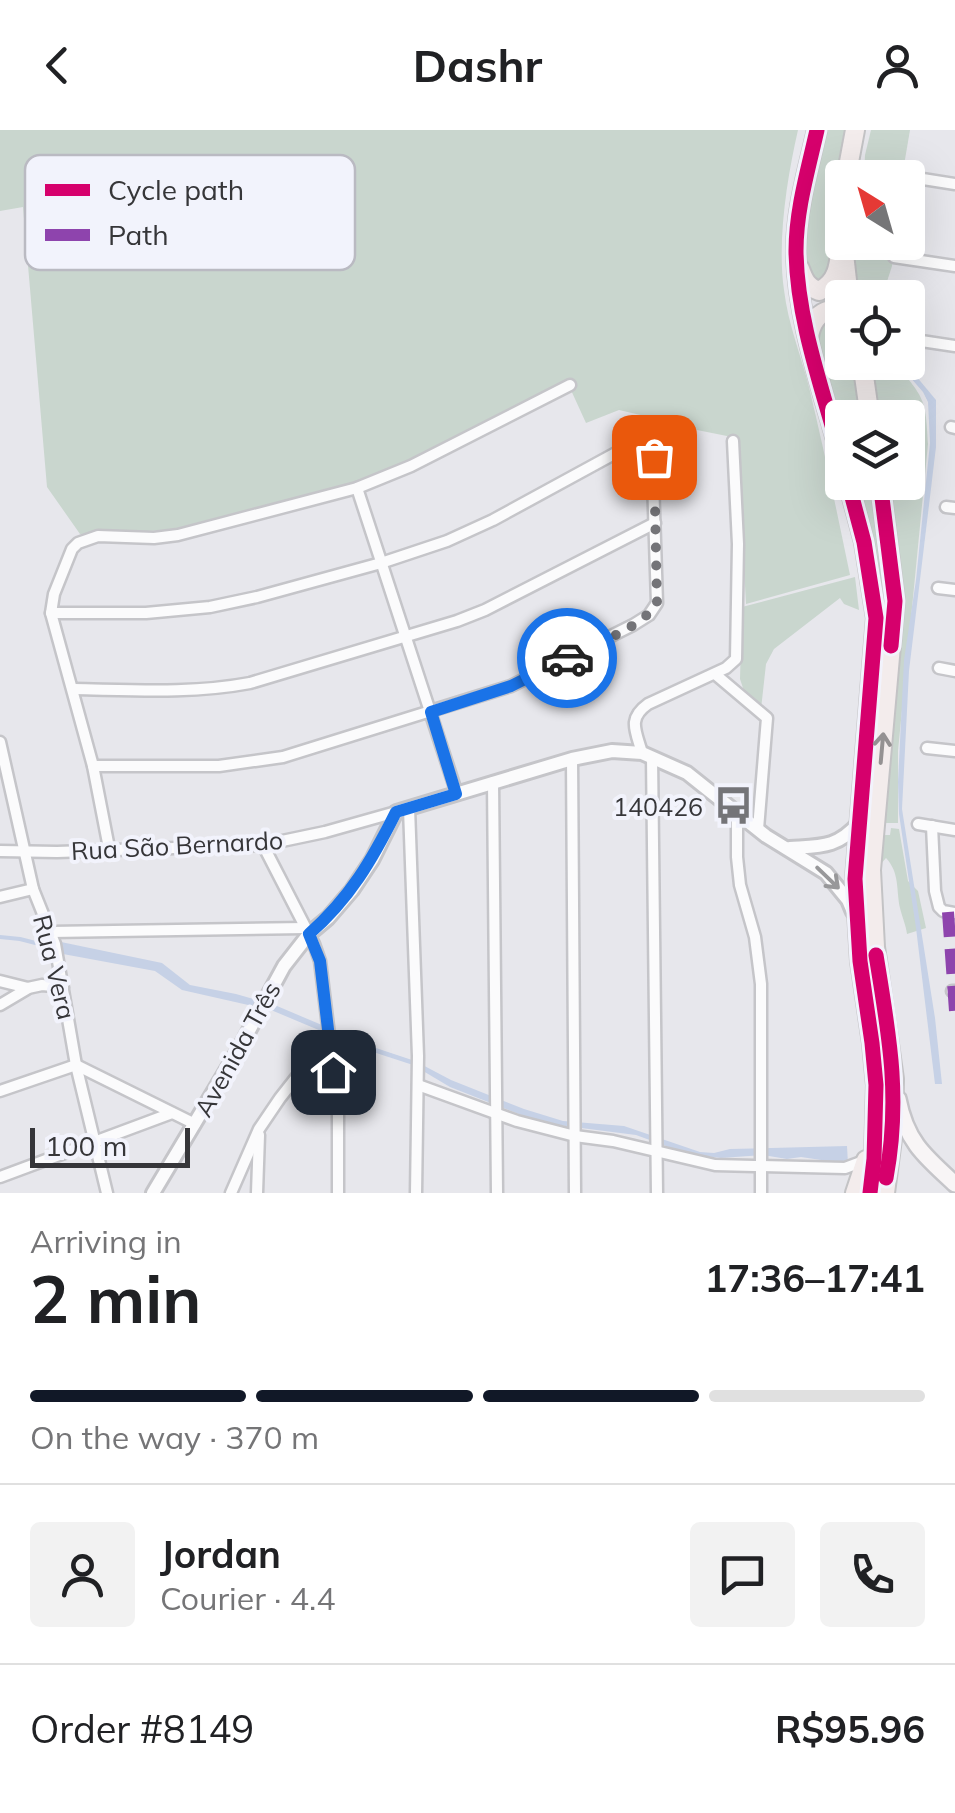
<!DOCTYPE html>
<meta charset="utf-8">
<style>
:root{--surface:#fff;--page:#f2f2f2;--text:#202124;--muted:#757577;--line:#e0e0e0;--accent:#111827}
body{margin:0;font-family:Mulish,sans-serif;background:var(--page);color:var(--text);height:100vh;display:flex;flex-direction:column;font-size:38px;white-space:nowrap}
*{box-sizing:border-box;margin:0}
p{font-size:32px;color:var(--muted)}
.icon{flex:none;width:55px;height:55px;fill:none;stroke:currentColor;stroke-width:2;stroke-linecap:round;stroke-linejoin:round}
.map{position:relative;height:1063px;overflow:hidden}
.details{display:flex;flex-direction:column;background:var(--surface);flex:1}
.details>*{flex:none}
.needle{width:65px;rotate:323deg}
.tools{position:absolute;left:825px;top:30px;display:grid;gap:20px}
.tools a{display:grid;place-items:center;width:100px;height:100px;border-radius:10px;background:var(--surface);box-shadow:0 10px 40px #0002;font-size:50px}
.scale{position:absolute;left:30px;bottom:25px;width:160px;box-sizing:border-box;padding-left:10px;border:5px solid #363639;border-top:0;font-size:28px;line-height:35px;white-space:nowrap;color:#363639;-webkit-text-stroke:8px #f2f3fc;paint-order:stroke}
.pin{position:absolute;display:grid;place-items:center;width:85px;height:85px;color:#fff;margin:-42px;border-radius:20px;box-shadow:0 5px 15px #0006}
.courier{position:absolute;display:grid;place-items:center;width:100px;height:100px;margin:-50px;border:8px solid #1a73e8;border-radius:50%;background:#fff;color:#222;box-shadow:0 2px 12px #0007}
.head em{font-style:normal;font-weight:700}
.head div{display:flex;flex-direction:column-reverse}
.head{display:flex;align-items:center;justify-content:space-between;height:170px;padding:0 30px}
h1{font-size:65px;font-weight:700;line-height:75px}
.bar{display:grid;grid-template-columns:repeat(4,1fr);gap:15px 10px;align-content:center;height:120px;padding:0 30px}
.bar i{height:12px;border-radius:8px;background:var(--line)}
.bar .on{background:var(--accent)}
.bar p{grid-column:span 4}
.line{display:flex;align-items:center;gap:25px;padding:0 30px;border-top:2px solid var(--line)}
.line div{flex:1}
.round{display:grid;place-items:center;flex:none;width:105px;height:105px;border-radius:10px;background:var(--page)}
header{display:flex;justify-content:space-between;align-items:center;height:130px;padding:0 30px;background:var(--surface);font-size:45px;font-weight:700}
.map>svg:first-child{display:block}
.green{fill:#c9d6ce}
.water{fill:#c6d1e6}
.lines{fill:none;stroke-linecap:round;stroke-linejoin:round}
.stream{stroke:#c6d1e6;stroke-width:4}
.minor-casing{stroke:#c5c5c9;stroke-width:15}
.tertiary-casing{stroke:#c5c5c9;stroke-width:18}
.secondary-casing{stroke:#c5c5c9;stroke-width:20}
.trunk-casing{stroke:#c3c3c5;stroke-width:22}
.minor{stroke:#fbfbfc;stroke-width:10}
.tertiary{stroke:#fbfbfc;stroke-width:12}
.secondary{stroke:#f8f5f6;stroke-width:15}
.trunk{stroke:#f3ecec;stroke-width:18}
.quiet{stroke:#8e44ad;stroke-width:12;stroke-dasharray:25 12;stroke-linecap:butt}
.cycleway-casing{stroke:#f2f3fc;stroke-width:21}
.cycleway{stroke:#d6006c;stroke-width:15}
.oneway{stroke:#949192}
.oneway2{stroke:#98989a}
.done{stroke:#747478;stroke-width:10;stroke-dasharray:0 18}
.route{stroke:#1a73e8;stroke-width:12}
.labels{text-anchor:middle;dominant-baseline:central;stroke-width:8;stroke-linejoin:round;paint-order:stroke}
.poi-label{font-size:25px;fill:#363639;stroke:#f2f3fc;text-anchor:end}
.street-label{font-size:25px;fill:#363639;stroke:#f2f3fc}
.key{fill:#f2f3fc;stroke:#babac2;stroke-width:2.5}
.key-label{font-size:28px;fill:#363639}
</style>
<header><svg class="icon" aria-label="back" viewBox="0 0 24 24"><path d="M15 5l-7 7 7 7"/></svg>Dashr<svg class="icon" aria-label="person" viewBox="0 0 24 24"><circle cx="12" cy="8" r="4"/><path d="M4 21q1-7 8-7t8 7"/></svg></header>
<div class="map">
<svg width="955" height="1063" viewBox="0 0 955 1063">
<rect width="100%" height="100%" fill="#e7e7ec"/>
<g class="green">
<path d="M 0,0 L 798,0 C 787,48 777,111 784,160 C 788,194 801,225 809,257 C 824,320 837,382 850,445 L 746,474 L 737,308 L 687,298 L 686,315 L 653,313 L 649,287 L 619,280 L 586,293 L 570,258 L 356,360 L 172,400 L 80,404 L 47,357 L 23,77 L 0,81 Z"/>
<path d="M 817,0 L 854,0 L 842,48 L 835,139 L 819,159 L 798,122 Z"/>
<path d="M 871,0 L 910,0 L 902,47 L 864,47 L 865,25 Z"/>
<path d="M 854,113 L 894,113 L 892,136 L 882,167 L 858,167 L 854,137 Z"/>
<path d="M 821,186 L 842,188 L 842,232 L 859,233 L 865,287 L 842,288 L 842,335 L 814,199 Z"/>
<path d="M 866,233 L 895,233 C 924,268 926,268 928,314 L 898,621 L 898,693 L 879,693 L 898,472 L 882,353 L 908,352 L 908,288 L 873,287 Z"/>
<path d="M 847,353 L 871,353 L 882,448 L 880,479 Z"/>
<path d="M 855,447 L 859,480 L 844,474 L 840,468 L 774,519 L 766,534 L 761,579 L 745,564 L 740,549 L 742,477 Z"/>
<path d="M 891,698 L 899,699 L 908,751 L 918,761 L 926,798 L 907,804 C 906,795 902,787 900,778 C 896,760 900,743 886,728 L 880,735 L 883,705 L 890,705 Z"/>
</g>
<g class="water">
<path d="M 893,233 L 906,234 L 936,270 L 936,317 L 909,541 L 902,679 L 935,888 L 942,954 L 935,954 L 916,798 L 899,684 L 898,652 L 904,530 L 916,450 L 930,313 L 928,272 L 923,262 L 903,239 Z"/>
<path d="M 61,812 L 162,833 L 190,855 L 236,864 L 277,876 L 376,918 L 415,931 L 451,950 L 524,979 L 563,991 L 624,996 L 700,1022 L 714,1023 L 730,1019 L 847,1016 L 848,1034 L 801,1027 L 787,1029 L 763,1025 L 721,1028 L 705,1026 L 677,1020 L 636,1005 L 542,993 L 450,957 L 413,935 L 364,919 L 271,880 L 182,860 L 155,841 L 63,824 Z"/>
</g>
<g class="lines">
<path class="stream" d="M 0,807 L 20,809 L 51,817"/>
<defs>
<g id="minor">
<path d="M 847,37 L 955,54"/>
<path d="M 894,127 L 955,136"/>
<path d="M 908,209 L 955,216"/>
<path d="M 951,297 L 955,298"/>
<path d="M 357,358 L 457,664"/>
<path d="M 946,377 L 955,378"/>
<path d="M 938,458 L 955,460"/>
<path d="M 51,483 L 146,483 L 210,477 L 257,467 L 381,433 L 447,411 L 493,390 L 636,312 L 642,310 L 652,319 L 657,473 L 649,485 L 633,495 L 511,556 L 283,627 L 219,636 L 93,636"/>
<path d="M 939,538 L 955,541"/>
<path d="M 715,544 L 767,588 L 758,699"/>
<path d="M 74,559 C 132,560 192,564 250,553 L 457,491 L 485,480 L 655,393"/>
<path d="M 0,612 L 33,759 L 55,814 L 76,935 L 107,1063"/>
<path d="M 927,618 L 955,621"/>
<path d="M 642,623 C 636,601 627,589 648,574 L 726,538 L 736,529 L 738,414 L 733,311"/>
<path d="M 652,627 L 657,1063"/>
<path d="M 572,629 L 575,1063"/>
<path d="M 493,652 L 497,1063"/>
<path d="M 409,678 L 418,926 L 416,1063"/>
<path d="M 737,682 L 737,727 L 740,755 L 755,807 L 761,854 L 761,1063"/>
<path d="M 918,694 L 955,700"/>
<path d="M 932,696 L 935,761 L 939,777 L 943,781 L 955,783"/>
<path d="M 263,715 L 314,814 L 320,831 L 338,978 L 338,1063"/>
<path d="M 109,718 L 93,636 L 51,483 L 54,464 L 72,419 L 78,413 L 98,406 L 154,408 L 178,405 L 357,358 L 411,336 L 570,255"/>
<path d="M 0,721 L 57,722 L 263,715 L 325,702 L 396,682"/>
<path d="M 0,767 L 33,759"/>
<path d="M 51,802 L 305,798"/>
<path d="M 0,851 L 28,858 L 42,855 L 63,857"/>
<path d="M 952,861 L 955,861"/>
<path d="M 0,875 L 27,859"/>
<path d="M 418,955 L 517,991 L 575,1006 L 613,1011 L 715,1035 L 845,1038 L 869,1029"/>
<path d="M 0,961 L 76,935 L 195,994"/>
<path d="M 0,1047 L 172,983"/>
<path d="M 231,1063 L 259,999 L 280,968 L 328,907"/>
<path d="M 257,1063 L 259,1005"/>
</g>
<g id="tertiary">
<path d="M 790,718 C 821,716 837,718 859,693"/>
<path d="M 153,1063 L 239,919 L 284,836 L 309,804 L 328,788 L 352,760 L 372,730 L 396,682 L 572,629 L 612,621 L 642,623 L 687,643 L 766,706 L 826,743 L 848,770 L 853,782"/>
</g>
<path id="secondary" d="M 898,969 C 906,1011 924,1026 955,1054"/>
<g id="trunk">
<path d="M 817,0 C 808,40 796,80 796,121 C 797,192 824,263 842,331"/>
<path d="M 846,48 L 855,0"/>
<path d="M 842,73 L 842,106 L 849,168"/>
<path d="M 800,139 C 804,150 807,157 819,161 C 841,151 839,128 842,106"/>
<path d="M 809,207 C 811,194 817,183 830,180 L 842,185"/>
<path d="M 862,232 L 870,288"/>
<path d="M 848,352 L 864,412 L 876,488 L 855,749 L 860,831 L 872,913 L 876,955 L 874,1029 L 870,1063"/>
<path d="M 880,352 L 895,471 L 871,740 L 875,817 L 894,949 L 893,1001 L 885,1063"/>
<path d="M 855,1063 L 866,1030"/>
</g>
</defs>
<use href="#minor" class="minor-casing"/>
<use href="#tertiary" class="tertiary-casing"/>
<use href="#secondary" class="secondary-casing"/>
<use href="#trunk" class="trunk-casing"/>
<use href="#minor" class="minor"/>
<use href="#tertiary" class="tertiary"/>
<use href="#secondary" class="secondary"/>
<use href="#trunk" class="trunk"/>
<path class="quiet" d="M 948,782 L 955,881"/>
<defs>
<g id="cycleway">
<path d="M 817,0 C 808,40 796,80 796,121 C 797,192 824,263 842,331"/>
<path d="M 848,352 L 864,412 L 876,488 L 855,749 L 860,831 L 872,913 L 876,955 L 874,1029 L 870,1063"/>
<path d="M 880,352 L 895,471 L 891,516"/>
<path d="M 876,825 C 889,904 901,968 886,1048"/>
</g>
</defs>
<use href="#cycleway" class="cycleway-casing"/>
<use href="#cycleway" class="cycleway"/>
</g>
<defs><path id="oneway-shaft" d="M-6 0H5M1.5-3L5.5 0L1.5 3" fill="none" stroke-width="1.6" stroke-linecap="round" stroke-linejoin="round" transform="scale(2.5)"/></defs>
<use class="oneway" href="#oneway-shaft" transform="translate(882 618) rotate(-85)"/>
<use class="oneway2" href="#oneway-shaft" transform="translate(828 748) rotate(44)"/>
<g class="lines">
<path class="done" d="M 567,528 C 591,516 646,496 657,472 L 654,327"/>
<path class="route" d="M 333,942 L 320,831 L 309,804 C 350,768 372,730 396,682 L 456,664 L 431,582 L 511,556 L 567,528"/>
</g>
<defs>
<symbol id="bus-bare" viewBox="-9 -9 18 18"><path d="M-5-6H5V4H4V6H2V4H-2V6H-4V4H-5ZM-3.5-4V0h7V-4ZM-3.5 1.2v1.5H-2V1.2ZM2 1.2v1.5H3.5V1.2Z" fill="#747478" stroke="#f2f3fc" stroke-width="2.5" paint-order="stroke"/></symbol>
</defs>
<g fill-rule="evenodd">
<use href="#bus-bare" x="706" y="648" width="55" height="55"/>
</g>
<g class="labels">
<g class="poi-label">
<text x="703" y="676">140426</text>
</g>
<g class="street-label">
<text transform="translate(177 715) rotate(-3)">Rua São Bernardo</text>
<text transform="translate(55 837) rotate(76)">Rua Vera</text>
<text transform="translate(237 919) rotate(-61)">Avenida Três</text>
</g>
</g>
<rect x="25" y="25" width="330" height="115" rx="15" class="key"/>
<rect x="45" y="54" width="45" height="12" fill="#d6006c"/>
<rect x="45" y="99" width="45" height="12" fill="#8e44ad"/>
<g class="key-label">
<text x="108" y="70">Cycle path</text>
<text x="108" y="115">Path</text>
</g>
</svg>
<div class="tools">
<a><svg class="needle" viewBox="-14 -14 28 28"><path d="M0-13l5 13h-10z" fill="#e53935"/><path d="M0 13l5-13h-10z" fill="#757577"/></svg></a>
<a><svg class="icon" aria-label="locate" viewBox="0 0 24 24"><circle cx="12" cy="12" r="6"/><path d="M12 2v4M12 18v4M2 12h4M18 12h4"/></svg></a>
<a><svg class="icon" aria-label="layers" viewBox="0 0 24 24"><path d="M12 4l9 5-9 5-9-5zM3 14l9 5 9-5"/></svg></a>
</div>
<div class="scale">100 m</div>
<div class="pin" style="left:654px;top:327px;background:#ea580c"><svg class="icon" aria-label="bag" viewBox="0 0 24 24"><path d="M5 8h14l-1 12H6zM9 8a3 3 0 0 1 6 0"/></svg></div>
<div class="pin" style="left:333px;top:942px;background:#1f2937"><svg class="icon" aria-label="home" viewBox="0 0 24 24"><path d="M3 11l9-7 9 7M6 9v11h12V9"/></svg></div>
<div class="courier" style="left:567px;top:528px"><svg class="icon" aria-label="car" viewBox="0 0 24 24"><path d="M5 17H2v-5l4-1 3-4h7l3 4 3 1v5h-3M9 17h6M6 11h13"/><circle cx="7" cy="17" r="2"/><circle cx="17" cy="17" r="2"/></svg></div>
</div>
<section class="details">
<div class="head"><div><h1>2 min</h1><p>Arriving in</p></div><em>17:36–17:41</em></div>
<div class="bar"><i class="on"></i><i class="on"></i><i class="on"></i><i></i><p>On the way · 370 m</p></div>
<div class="line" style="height:180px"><a class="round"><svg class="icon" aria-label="person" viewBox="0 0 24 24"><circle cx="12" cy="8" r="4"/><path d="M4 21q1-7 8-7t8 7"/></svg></a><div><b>Jordan</b><p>Courier · 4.4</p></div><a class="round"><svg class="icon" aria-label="chat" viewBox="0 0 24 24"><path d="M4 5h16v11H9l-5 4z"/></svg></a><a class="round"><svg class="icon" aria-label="phone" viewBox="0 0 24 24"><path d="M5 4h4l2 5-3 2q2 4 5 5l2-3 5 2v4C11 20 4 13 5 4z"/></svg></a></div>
<div class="line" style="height:130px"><div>Order #8149</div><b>R$95.96</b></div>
</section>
